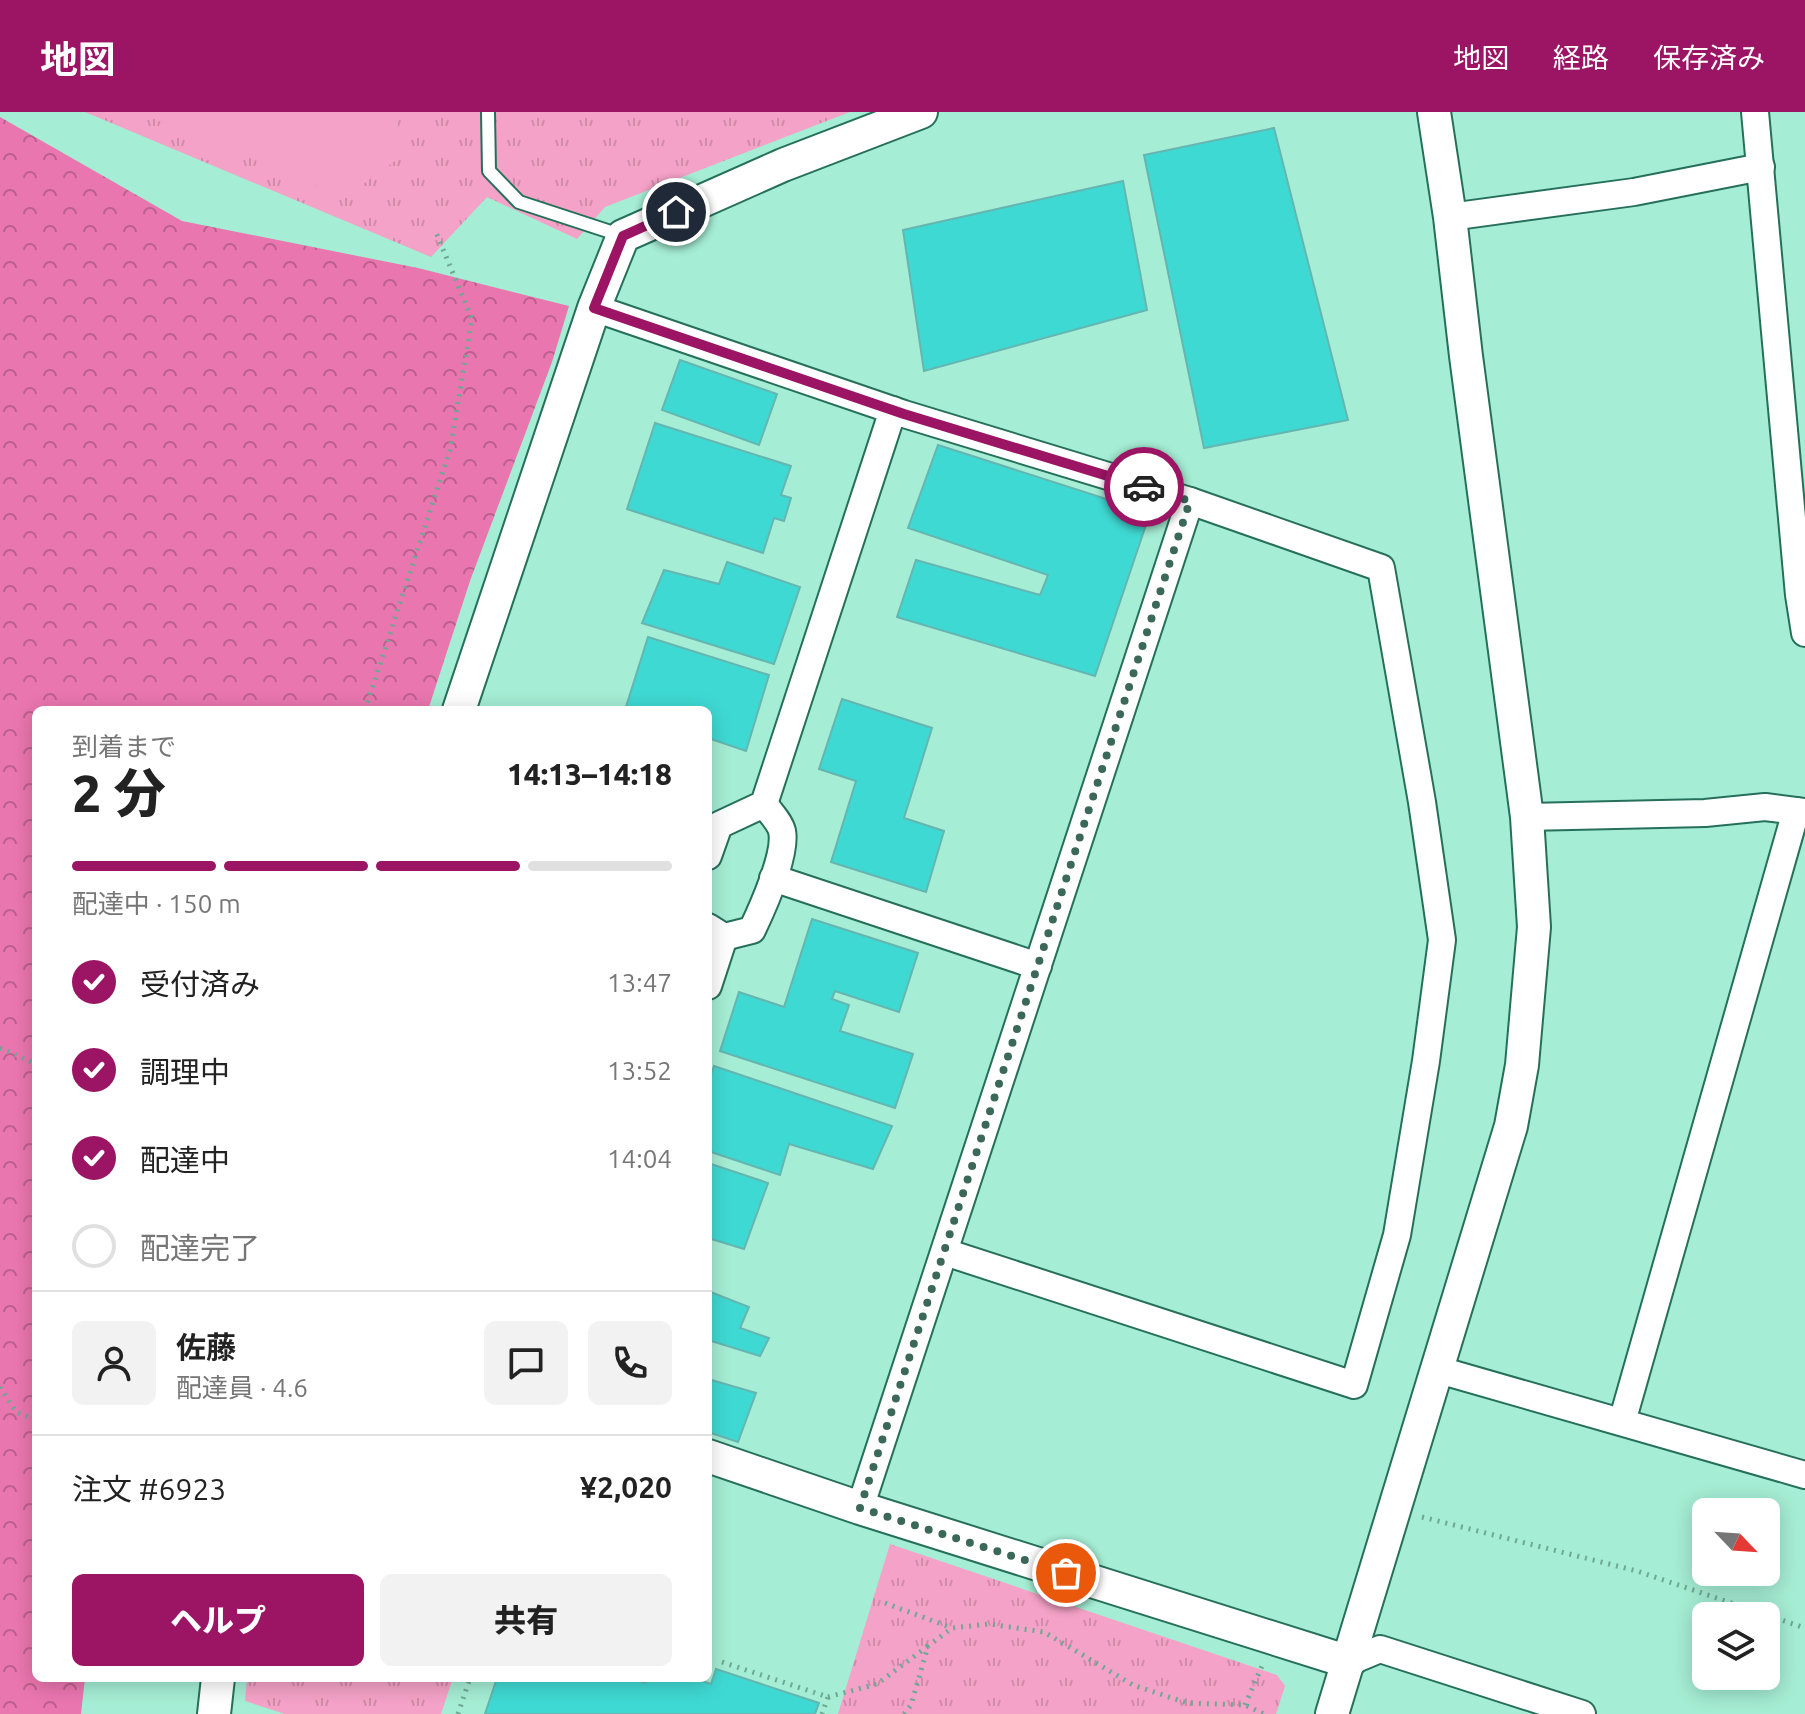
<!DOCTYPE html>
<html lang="ja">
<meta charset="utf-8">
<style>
:root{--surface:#fff;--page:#f2f2f2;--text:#222;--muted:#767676;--line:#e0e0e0;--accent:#9c1565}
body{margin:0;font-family:Ubuntu,"Noto Sans JP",sans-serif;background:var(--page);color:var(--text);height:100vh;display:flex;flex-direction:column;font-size:30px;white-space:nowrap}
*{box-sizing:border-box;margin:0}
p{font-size:26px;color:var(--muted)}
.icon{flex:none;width:44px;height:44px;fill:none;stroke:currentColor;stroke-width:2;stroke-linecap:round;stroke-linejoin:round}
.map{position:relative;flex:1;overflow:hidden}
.drawer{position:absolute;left:32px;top:594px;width:680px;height:976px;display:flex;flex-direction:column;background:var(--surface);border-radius:12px;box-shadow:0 4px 20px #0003}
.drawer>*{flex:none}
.needle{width:52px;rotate:115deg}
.fabs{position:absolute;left:1692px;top:1386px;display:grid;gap:16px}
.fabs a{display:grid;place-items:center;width:88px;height:88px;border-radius:12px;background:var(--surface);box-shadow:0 4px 20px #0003;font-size:40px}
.pin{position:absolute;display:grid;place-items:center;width:68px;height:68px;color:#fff;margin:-34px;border:4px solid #fff;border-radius:50%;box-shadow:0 2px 8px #0007}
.courier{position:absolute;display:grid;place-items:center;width:80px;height:80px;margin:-40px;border:6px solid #9c1565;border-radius:50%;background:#fff;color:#222;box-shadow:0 2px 10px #0007}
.summary em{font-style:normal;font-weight:800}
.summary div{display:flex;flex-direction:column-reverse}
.summary{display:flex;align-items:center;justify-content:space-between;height:136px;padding:0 40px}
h1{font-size:52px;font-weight:800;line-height:60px}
.bar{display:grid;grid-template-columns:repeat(4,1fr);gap:12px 8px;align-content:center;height:96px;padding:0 40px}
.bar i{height:10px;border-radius:6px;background:var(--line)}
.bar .active{background:var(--accent)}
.bar p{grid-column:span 4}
.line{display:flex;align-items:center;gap:20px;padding:0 40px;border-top:2px solid var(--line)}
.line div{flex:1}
.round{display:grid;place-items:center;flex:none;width:84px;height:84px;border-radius:12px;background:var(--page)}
ol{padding:0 40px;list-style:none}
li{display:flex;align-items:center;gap:24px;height:88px}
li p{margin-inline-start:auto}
li .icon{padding:8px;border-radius:50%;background:var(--accent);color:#fff;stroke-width:4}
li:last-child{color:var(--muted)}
li i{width:44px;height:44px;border:4px solid var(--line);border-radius:50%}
.cta{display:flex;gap:16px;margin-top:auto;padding:16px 40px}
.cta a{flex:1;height:92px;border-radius:12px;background:var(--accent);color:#fff;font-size:32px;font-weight:800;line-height:92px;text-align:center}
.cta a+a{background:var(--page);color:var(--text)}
header{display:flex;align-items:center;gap:48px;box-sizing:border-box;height:112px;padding:0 40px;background:var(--accent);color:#fff}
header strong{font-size:38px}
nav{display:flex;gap:44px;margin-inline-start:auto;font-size:28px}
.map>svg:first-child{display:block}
.forest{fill:url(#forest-crowns)}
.park{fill:url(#park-tufts)}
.garden{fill:#f4a2c7}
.building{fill:#3fd9d3;stroke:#65b6b1;stroke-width:2}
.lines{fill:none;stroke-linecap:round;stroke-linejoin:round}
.service-casing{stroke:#26705b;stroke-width:16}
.minor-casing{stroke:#26705b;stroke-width:30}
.tertiary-casing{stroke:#26705b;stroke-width:36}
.path{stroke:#6ea894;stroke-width:5;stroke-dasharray:2 6;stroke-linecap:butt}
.service{stroke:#fff;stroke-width:12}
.minor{stroke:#fff;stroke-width:26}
.tertiary{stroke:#fff;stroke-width:32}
.done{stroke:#3c685a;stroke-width:8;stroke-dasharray:0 14.4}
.route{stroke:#9c1565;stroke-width:10}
</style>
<header>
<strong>地図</strong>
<nav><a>地図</a><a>経路</a><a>保存済み</a></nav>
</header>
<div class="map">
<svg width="1805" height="1602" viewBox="0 0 1805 1602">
<defs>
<pattern id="forest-crowns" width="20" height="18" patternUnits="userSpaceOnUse" patternTransform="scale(2)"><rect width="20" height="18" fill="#ea76af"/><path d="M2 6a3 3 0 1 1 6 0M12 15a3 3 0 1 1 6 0" fill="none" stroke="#bb608e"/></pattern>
<pattern id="park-tufts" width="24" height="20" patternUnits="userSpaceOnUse" patternTransform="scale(2)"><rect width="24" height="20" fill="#f4a2c7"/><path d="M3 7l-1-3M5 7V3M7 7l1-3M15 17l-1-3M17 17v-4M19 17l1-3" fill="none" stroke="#d08baa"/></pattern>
</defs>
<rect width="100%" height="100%" fill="#a5edd4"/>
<path class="forest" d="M 0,5 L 182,109 L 418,156 L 569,194 L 552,250 L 470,469 L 428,598 L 36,598 L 36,1254 L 32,1266 L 36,1270 L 36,1566 L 85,1566 L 81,1602 L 0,1602 Z"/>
<g class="park">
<path d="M 85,0 L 850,0 L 605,95 L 577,127 L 487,85 L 431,145 Z"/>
<path d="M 890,1432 L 1277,1563 L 1285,1574 L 1276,1602 L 838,1602 Z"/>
<path d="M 247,1566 L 453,1566 L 441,1602 L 285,1602 L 245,1589 Z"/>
</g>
<path class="garden" d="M 137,0 L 399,0 L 395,49 L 345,85 Z"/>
<g class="building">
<path d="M 1274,16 L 1348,308 L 1204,336 L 1144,43 Z"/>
<path d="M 1123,69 L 1147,198 L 924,259 L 903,118 Z"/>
<path d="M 680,248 L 777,282 L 759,333 L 662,298 Z"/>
<path d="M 655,311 L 791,354 L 781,383 L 791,386 L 784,409 L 774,406 L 763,441 L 627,397 Z"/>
<path d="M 938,333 L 1150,401 L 1095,564 L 897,505 L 916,448 L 1040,483 L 1048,463 L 908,416 Z"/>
<path d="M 727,450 L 800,475 L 774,552 L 642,511 L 664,458 L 719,472 Z"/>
<path d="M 648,525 L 769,563 L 746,639 L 708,626 L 708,598 L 625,598 Z"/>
<path d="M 842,587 L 932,616 L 904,706 L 944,719 L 926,780 L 831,750 L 856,669 L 819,657 Z"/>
<path d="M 812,807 L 918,841 L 899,900 L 835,879 L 832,887 L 849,893 L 840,919 L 913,942 L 895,996 L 720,939 L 739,880 L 784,895 Z"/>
<path d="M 714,954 L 892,1014 L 873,1057 L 789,1032 L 780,1063 L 708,1039 L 708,970 Z"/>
<path d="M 708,1051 L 768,1071 L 744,1137 L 708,1126 Z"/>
<path d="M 708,1179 L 749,1195 L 740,1216 L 769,1226 L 760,1244 L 708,1228 Z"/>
<path d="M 708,1267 L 756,1281 L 738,1330 L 708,1320 Z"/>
<path d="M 716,1557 L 819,1591 L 815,1602 L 485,1602 L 497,1566 L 631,1566 L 645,1571 L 647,1566 L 693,1566 L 711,1572 Z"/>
</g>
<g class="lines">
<defs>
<path id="service" d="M 488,0 L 489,59 L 519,90 L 623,124"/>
<g id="minor">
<path d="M 1755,0 L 1799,483 L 1805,521"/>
<path d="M 1450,105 L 1634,80 L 1761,55"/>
<path d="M 594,196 L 904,302 L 1190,389 L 1381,456 L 1422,690 L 1442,828 L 1426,949 L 1397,1123 L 1354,1273 L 945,1140"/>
<path d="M 1527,705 L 1705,701 L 1765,695 L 1805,700"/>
<path d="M 708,744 L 719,713 L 764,692 L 893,298"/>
<path d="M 773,766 L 1038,854"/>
<path d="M 708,815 L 724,825 L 752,818 C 762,797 787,742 782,719 C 780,710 769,699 764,692"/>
<path d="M 708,874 L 724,825"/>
<path d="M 1439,1258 L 1805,1363"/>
<path d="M 1622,1310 L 1796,699"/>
<path d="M 860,1396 L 1190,389"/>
<path d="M 1349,1550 L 1380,1537 L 1582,1602"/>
</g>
<g id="tertiary">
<path d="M 459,598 L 594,196 L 623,124 L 783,53 L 921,0"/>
<path d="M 708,1344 L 860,1396 L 1349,1550"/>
<path d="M 214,1602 L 218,1566"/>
<path d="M 1332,1602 L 1511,1014 L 1522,953 L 1534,815 L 1527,705 L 1466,244 L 1450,105 L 1434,0"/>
</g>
</defs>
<use href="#service" class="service-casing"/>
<use href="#minor" class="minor-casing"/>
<use href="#tertiary" class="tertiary-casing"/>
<g class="path">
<path d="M 365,598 L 450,338 L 472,207 L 435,118"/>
<path d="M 0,936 L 36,952"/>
<path d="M 0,1275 L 16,1300 L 36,1308"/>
<path d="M 1422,1405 L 1637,1459 L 1805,1516"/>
<path d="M 885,1491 L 952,1516"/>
<path d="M 722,1550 L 828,1585 L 822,1602"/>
<path d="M 828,1585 L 877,1572 L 928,1534"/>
<path d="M 1245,1593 L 1262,1554"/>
<path d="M 458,1602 L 470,1566"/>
<path d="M 904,1602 L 911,1593 L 928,1534 L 952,1516 L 989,1512 L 1044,1520 L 1133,1573 L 1187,1591 L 1245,1593 L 1264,1602"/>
</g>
<use href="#service" class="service"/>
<use href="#minor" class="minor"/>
<use href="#tertiary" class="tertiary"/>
</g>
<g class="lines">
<path class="done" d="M 1066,1461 L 860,1396 L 1190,389 L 1144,375"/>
<path class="route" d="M 676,100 L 623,124 L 594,196 L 904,302 L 1144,375"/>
</g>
</svg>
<div class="fabs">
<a><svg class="needle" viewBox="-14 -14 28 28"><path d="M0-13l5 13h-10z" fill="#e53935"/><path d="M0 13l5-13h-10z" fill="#767676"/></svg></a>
<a><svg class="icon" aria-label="layers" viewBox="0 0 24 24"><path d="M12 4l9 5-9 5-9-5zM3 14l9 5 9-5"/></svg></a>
</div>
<div class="pin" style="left:1066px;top:1461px;background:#ea580c"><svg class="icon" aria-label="bag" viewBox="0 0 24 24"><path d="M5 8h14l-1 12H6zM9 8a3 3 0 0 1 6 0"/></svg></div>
<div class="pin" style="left:676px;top:100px;background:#1f2937"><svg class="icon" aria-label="home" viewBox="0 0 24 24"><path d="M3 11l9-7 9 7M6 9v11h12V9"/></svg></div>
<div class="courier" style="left:1144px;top:375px"><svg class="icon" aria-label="car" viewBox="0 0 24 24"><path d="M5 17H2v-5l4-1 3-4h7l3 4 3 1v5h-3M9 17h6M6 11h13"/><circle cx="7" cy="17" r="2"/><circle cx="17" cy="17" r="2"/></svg></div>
<section class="drawer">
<div class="summary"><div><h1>2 分</h1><p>到着まで</p></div><em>14:13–14:18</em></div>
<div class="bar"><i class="active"></i><i class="active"></i><i class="active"></i><i></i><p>配達中 · 150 m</p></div>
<ol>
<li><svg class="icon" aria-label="check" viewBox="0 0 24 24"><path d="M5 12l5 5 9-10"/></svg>受付済み<p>13:47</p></li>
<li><svg class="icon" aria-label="check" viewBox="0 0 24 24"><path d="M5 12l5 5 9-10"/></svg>調理中<p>13:52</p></li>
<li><svg class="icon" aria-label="check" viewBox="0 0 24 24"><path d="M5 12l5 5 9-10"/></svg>配達中<p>14:04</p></li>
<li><i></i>配達完了</li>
</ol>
<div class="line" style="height:144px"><a class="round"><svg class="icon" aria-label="person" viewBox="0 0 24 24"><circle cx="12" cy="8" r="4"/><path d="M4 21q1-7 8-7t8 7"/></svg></a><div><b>佐藤</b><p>配達員 · 4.6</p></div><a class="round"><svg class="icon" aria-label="chat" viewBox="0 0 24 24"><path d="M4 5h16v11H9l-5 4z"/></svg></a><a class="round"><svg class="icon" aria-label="phone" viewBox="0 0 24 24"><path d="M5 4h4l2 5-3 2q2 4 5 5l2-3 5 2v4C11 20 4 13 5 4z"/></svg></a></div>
<div class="line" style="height:104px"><div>注文 #6923</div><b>¥2,020</b></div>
<div class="cta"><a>ヘルプ</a><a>共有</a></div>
</section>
</div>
